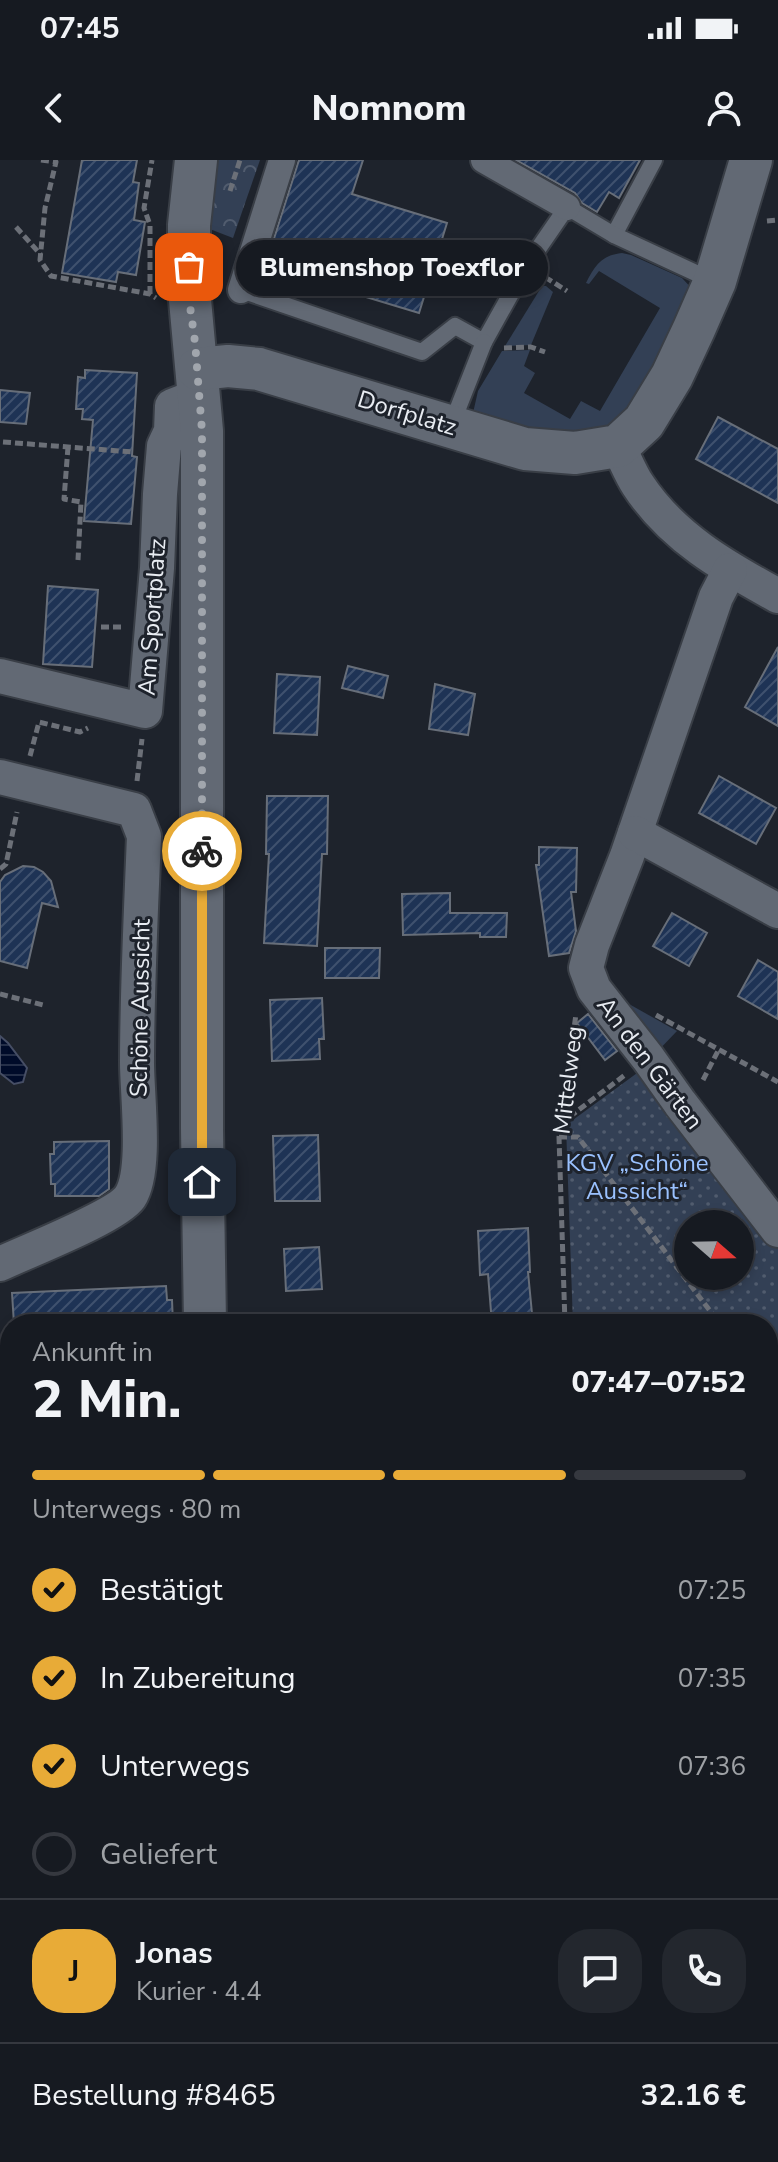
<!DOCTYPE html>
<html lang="de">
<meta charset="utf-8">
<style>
:root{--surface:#161a21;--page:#23272e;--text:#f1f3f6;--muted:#9ea1a5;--line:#35383f;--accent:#e8ab37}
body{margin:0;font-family:"Nunito Sans",sans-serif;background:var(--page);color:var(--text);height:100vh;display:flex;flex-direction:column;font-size:30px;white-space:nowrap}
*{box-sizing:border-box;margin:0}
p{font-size:26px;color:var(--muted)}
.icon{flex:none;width:44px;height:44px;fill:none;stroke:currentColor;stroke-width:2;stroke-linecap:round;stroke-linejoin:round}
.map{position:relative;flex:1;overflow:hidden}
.side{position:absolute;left:0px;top:1154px;width:778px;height:848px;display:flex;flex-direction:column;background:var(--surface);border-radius:32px 32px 0 0;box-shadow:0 4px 12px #0003,0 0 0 2px var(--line)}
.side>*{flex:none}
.needle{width:52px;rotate:110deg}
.controls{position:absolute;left:674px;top:1050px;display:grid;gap:16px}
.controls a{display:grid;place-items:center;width:80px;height:80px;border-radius:50%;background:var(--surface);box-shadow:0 4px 12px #0003,0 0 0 2px var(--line);font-size:40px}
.pin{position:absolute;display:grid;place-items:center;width:68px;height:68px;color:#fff;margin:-34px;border-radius:16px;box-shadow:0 4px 12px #0006}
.courier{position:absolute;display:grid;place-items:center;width:80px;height:80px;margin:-40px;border:6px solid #e8ab37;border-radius:50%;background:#fff;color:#222;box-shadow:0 2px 10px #0007}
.bubble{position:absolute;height:56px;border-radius:28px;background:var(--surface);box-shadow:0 4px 12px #0003,0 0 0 2px var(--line);font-size:26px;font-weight:800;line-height:56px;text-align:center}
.summary em{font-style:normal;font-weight:800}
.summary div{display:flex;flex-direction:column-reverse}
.summary{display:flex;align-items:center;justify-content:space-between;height:136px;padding:0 32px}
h1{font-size:52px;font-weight:800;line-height:60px}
.bar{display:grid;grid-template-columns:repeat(4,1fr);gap:12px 8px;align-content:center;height:96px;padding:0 32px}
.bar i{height:10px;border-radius:6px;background:var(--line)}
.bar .current{background:var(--accent)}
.bar p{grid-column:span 4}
.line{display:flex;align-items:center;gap:20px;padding:0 32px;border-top:2px solid var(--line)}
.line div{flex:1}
.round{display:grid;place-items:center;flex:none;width:84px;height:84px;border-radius:32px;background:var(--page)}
ol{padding:0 32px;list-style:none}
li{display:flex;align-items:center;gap:24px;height:88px}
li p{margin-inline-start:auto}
li .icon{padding:8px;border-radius:50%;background:var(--accent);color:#111;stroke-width:4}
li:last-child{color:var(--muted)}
li i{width:44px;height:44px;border:4px solid var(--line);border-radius:50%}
.status{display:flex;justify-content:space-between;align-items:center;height:56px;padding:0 40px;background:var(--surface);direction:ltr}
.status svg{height:22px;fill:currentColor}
header{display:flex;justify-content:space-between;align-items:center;height:104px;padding:0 32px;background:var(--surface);font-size:36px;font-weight:800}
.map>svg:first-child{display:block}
.grass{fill:#334055}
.park{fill:url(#park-crowns)}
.garden{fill:url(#garden-dots);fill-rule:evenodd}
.water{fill:url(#water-rules);stroke:#464e65;stroke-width:2}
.building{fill:url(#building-hatch);stroke:#676e79;stroke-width:2}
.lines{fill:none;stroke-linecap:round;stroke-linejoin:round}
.service-casing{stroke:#393e46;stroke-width:20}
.pedestrian-casing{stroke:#393e46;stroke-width:30}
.minor-casing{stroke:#393e46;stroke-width:38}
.tertiary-casing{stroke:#393e46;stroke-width:46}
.path{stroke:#6c7078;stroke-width:5;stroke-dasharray:8 4;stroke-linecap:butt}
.service{stroke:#626974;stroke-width:16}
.pedestrian{stroke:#626974;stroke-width:26}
.minor{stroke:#626974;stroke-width:34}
.tertiary{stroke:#626974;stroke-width:42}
.done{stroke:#a1a6ad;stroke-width:8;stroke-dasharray:0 14.4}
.route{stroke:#e8ab37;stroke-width:10}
.labels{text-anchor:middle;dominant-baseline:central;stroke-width:6;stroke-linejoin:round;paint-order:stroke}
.street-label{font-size:24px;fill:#e8ecf2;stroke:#1e232c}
.park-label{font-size:24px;fill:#9ac1fe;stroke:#1e232c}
</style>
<div class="status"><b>07:45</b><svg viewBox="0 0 49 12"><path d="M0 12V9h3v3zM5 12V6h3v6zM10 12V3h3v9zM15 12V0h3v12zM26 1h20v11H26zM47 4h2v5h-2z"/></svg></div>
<header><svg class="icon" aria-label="back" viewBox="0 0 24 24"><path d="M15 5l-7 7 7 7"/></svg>Nomnom<svg class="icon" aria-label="person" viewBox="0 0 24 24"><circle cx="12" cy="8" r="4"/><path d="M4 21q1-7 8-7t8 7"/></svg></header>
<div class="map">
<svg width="778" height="2002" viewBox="0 0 778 2002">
<defs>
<pattern id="park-crowns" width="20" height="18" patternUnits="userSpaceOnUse" patternTransform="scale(2)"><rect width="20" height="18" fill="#334055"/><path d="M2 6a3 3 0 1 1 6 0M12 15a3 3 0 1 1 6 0" fill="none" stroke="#515c6e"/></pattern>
<pattern id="garden-dots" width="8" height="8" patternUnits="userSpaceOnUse" patternTransform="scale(2)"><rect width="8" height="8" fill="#334055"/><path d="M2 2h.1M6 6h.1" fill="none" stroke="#515c6e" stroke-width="1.8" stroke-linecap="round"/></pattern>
<pattern id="water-rules" width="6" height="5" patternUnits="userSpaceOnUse" patternTransform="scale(2)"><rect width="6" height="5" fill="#000b29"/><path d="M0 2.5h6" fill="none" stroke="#252f48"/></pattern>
<pattern id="building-hatch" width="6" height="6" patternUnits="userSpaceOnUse" patternTransform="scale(2)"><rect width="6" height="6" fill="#1e3355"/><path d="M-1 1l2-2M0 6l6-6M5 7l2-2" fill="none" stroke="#3f516e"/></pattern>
</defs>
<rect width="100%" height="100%" fill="#1e232c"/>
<g class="grass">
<path d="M 622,93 L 631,95 L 682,118 L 696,133 L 637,242 L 617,265 L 568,281 L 473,253 L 478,231 L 502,191 L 530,190 L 524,206 L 535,213 L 524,233 L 570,259 L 581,241 L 600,251 L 660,148 L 599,111 L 589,124 L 586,123 C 595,105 602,95 622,93 Z"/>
<path d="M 542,126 L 546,126 L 553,132 L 531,185 L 505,186 Z"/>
<path d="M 613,835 L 677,871 L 654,895 Z"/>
</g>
<path class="park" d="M 210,0 L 260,0 L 233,78 L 202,66 Z"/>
<path class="garden" d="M 644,908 L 778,1089 L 778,1799 L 768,1787 L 768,1164 L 573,1164 L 566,965 ZM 688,1064 L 740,1064 L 740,1116 L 688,1116 Z"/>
<path class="water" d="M 0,876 L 8,883 L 27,908 L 23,922 L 14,924 L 0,913 Z"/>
<g class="building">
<path d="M 82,0 L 137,0 L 133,22 L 139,23 L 134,60 L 145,62 L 136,115 L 118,112 L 116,122 L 62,113 Z"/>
<path d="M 299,0 L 363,0 L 352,34 L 447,63 L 419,153 L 323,124 L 320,132 L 263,113 Z"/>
<path d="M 516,0 L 640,0 L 619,38 L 609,32 L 597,52 L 582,43 L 575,33 Z"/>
<path d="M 85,210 L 137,213 L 132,296 L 137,297 L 131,364 L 84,361 L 93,260 L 82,259 L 83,249 L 76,249 L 78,217 L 85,218 Z"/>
<path d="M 0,230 L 30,233 L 26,264 L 0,262 Z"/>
<path d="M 718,257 L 778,289 L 778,343 L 696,299 Z"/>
<path d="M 48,426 L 98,430 L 92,507 L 43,504 Z"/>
<path d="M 778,487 L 778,566 L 745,547 Z"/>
<path d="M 348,506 L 388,516 L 383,538 L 342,528 Z"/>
<path d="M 277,514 L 320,517 L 317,575 L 274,573 Z"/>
<path d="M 435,524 L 475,534 L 468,575 L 429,569 Z"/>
<path d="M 719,616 L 776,648 L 756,684 L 699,653 Z"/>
<path d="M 267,636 L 328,636 L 327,694 L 322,694 L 317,786 L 264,783 L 269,694 L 266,694 Z"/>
<path d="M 539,687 L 577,688 L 576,732 L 571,732 L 576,771 L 569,793 L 549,796 L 536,705 L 539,705 Z"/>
<path d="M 23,706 L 34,707 L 43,712 L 51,721 L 58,747 L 42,743 L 27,808 L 0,801 L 0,722 L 5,715 Z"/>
<path d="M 450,733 L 450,753 L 507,753 L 506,777 L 480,777 L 480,773 L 403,775 L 402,734 Z"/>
<path d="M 672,753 L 707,773 L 689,806 L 653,786 Z"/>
<path d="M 325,788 L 380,788 L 379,818 L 325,818 Z"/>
<path d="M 758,800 L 778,812 L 778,859 L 738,836 Z"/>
<path d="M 322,838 L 324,879 L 319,879 L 320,899 L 272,901 L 270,840 Z"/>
<path d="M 588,854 L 617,891 L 605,900 L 577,863 Z"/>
<path d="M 318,975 L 320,1041 L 275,1041 L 273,976 Z"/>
<path d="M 109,981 L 109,1029 L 99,1036 L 55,1036 L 55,1024 L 51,1024 L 50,994 L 54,994 L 54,982 Z"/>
<path d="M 528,1068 L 530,1112 L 528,1112 L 533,1164 L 492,1164 L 488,1114 L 480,1115 L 478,1071 Z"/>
<path d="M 319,1087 L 322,1129 L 286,1131 L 284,1089 Z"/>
<path d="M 166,1126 L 167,1140 L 172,1140 L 173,1164 L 14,1164 L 12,1133 Z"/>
</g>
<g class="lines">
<defs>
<g id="service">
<path d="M 614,75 L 654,0"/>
<path d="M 241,130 L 422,192 L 455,166 L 484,182 L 527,105 L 567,47 L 614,75 L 713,121"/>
<path d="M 451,266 L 484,182"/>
</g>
<g id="pedestrian">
<path d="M 484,0 L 567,47"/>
<path d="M 241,130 L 282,0"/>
</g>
<g id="minor">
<path d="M 618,286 C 625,299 630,313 638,325 C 672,377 725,407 778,436"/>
<path d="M 730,410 L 716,437 L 627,696 L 592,785 L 586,808 L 594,829 L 648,898 L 680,943 L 778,1070"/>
<path d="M 0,516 L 145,551 L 157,408 L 160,334 L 164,286 L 171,271 L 172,246 L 200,235"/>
<path d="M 0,617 L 134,650 L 144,676 C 141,752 137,827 137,903 C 137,935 147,1011 130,1037 C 116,1057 27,1091 0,1104"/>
<path d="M 635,673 L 778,751"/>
<path d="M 0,1342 L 10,1404"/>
<path d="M 0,1733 L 10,1735"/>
<path d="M 137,2002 L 137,1992"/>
</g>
<g id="tertiary">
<path d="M 196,0 L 189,65 L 189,129 L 202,271 L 202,969 L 205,1164"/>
<path d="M 198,209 L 228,206 L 259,209 L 525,289 L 575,293 L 618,286 L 644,262 L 672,216 L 694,169 L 715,121 L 751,0"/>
<path d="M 470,1992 L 473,2002"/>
</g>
</defs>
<use href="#service" class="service-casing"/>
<use href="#pedestrian" class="pedestrian-casing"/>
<use href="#minor" class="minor-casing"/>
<use href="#tertiary" class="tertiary-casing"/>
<g class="path">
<path d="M 41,0 L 56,2 L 45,48 L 40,100 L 51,116 L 150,134 L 156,138"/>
<path d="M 230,31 L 240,0"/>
<path d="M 767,61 L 778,60"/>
<path d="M 16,67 L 41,95"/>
<path d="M 545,117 L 567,131"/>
<path d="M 150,134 L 150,65 L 144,48 L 152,0"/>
<path d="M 504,188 L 531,187 L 545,192"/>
<path d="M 3,282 L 133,292"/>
<path d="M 68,287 L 64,339 L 81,342 L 78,400"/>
<path d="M 101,467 L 123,467"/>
<path d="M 30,596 L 39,562 L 80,572 L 88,568"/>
<path d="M 137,621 L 142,579"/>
<path d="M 0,709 L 6,704 L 17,652"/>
<path d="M 0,834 L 43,845"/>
<path d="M 656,855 L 778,922"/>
<path d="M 703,920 L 719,889"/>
<path d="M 560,964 L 625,915"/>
<path d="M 559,977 L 578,977 L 720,1164"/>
<path d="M 565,1164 L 559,977 L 576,854"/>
<path d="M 768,1227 L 778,1240"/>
<path d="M 768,1432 L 778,1425"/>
<path d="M 768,1732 L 778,1721"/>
<path d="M 768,1804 L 778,1818"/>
<path d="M 768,1836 L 778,1829"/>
</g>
<use href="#service" class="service"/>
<use href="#pedestrian" class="pedestrian"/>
<use href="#minor" class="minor"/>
<use href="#tertiary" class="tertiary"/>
</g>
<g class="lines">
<path class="done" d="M 189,107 L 190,146 L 195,182 L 202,271 L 202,691"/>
<path class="route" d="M 202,691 L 202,1022"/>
</g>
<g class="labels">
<g class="street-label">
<text transform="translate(407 253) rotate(17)">Dorfplatz</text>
<text transform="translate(152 457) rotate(-86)">Am Sportplatz</text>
<text transform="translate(140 848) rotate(-89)">Schöne Aussicht</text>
<text transform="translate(650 903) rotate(53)">An den Gärten</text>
<text transform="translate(568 920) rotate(-83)">Mittelweg</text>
</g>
<g class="park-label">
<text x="637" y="1003">KGV „Schöne<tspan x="637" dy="28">Aussicht“</tspan></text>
</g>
</g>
</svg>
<div class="controls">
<a><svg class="needle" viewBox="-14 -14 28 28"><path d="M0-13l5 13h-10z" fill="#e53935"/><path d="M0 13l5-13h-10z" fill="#9ea1a5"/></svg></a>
</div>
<div class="pin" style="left:189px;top:107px;background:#ea580c"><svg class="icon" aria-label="bag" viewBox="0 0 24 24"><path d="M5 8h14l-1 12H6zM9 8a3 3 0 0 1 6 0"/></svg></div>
<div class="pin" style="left:202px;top:1022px;background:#1f2937"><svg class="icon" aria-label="home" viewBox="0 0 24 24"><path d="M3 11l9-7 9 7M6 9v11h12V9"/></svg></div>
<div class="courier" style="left:202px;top:691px"><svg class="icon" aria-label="bike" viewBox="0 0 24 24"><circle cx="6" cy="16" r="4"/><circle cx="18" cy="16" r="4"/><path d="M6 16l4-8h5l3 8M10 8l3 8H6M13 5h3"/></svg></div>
<div class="bubble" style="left:236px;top:80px;width:312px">Blumenshop Toexflor</div>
<section class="side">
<div class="summary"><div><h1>2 Min.</h1><p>Ankunft in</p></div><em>07:47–07:52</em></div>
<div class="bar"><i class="current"></i><i class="current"></i><i class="current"></i><i></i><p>Unterwegs · 80 m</p></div>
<ol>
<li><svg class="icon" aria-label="check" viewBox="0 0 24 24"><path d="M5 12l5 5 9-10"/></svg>Bestätigt<p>07:25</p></li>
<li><svg class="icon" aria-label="check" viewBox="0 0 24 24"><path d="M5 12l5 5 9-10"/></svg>In Zubereitung<p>07:35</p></li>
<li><svg class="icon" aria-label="check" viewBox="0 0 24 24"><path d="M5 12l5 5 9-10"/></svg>Unterwegs<p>07:36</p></li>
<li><i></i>Geliefert</li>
</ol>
<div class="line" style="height:144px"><b class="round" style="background:var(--accent);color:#111">J</b><div><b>Jonas</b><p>Kurier · 4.4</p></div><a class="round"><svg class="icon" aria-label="chat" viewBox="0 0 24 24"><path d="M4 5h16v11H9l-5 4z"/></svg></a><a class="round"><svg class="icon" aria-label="phone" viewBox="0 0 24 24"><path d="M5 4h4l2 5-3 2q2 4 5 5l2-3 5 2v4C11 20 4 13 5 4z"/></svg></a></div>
<div class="line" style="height:104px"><div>Bestellung #8465</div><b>32.16 €</b></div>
</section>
</div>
